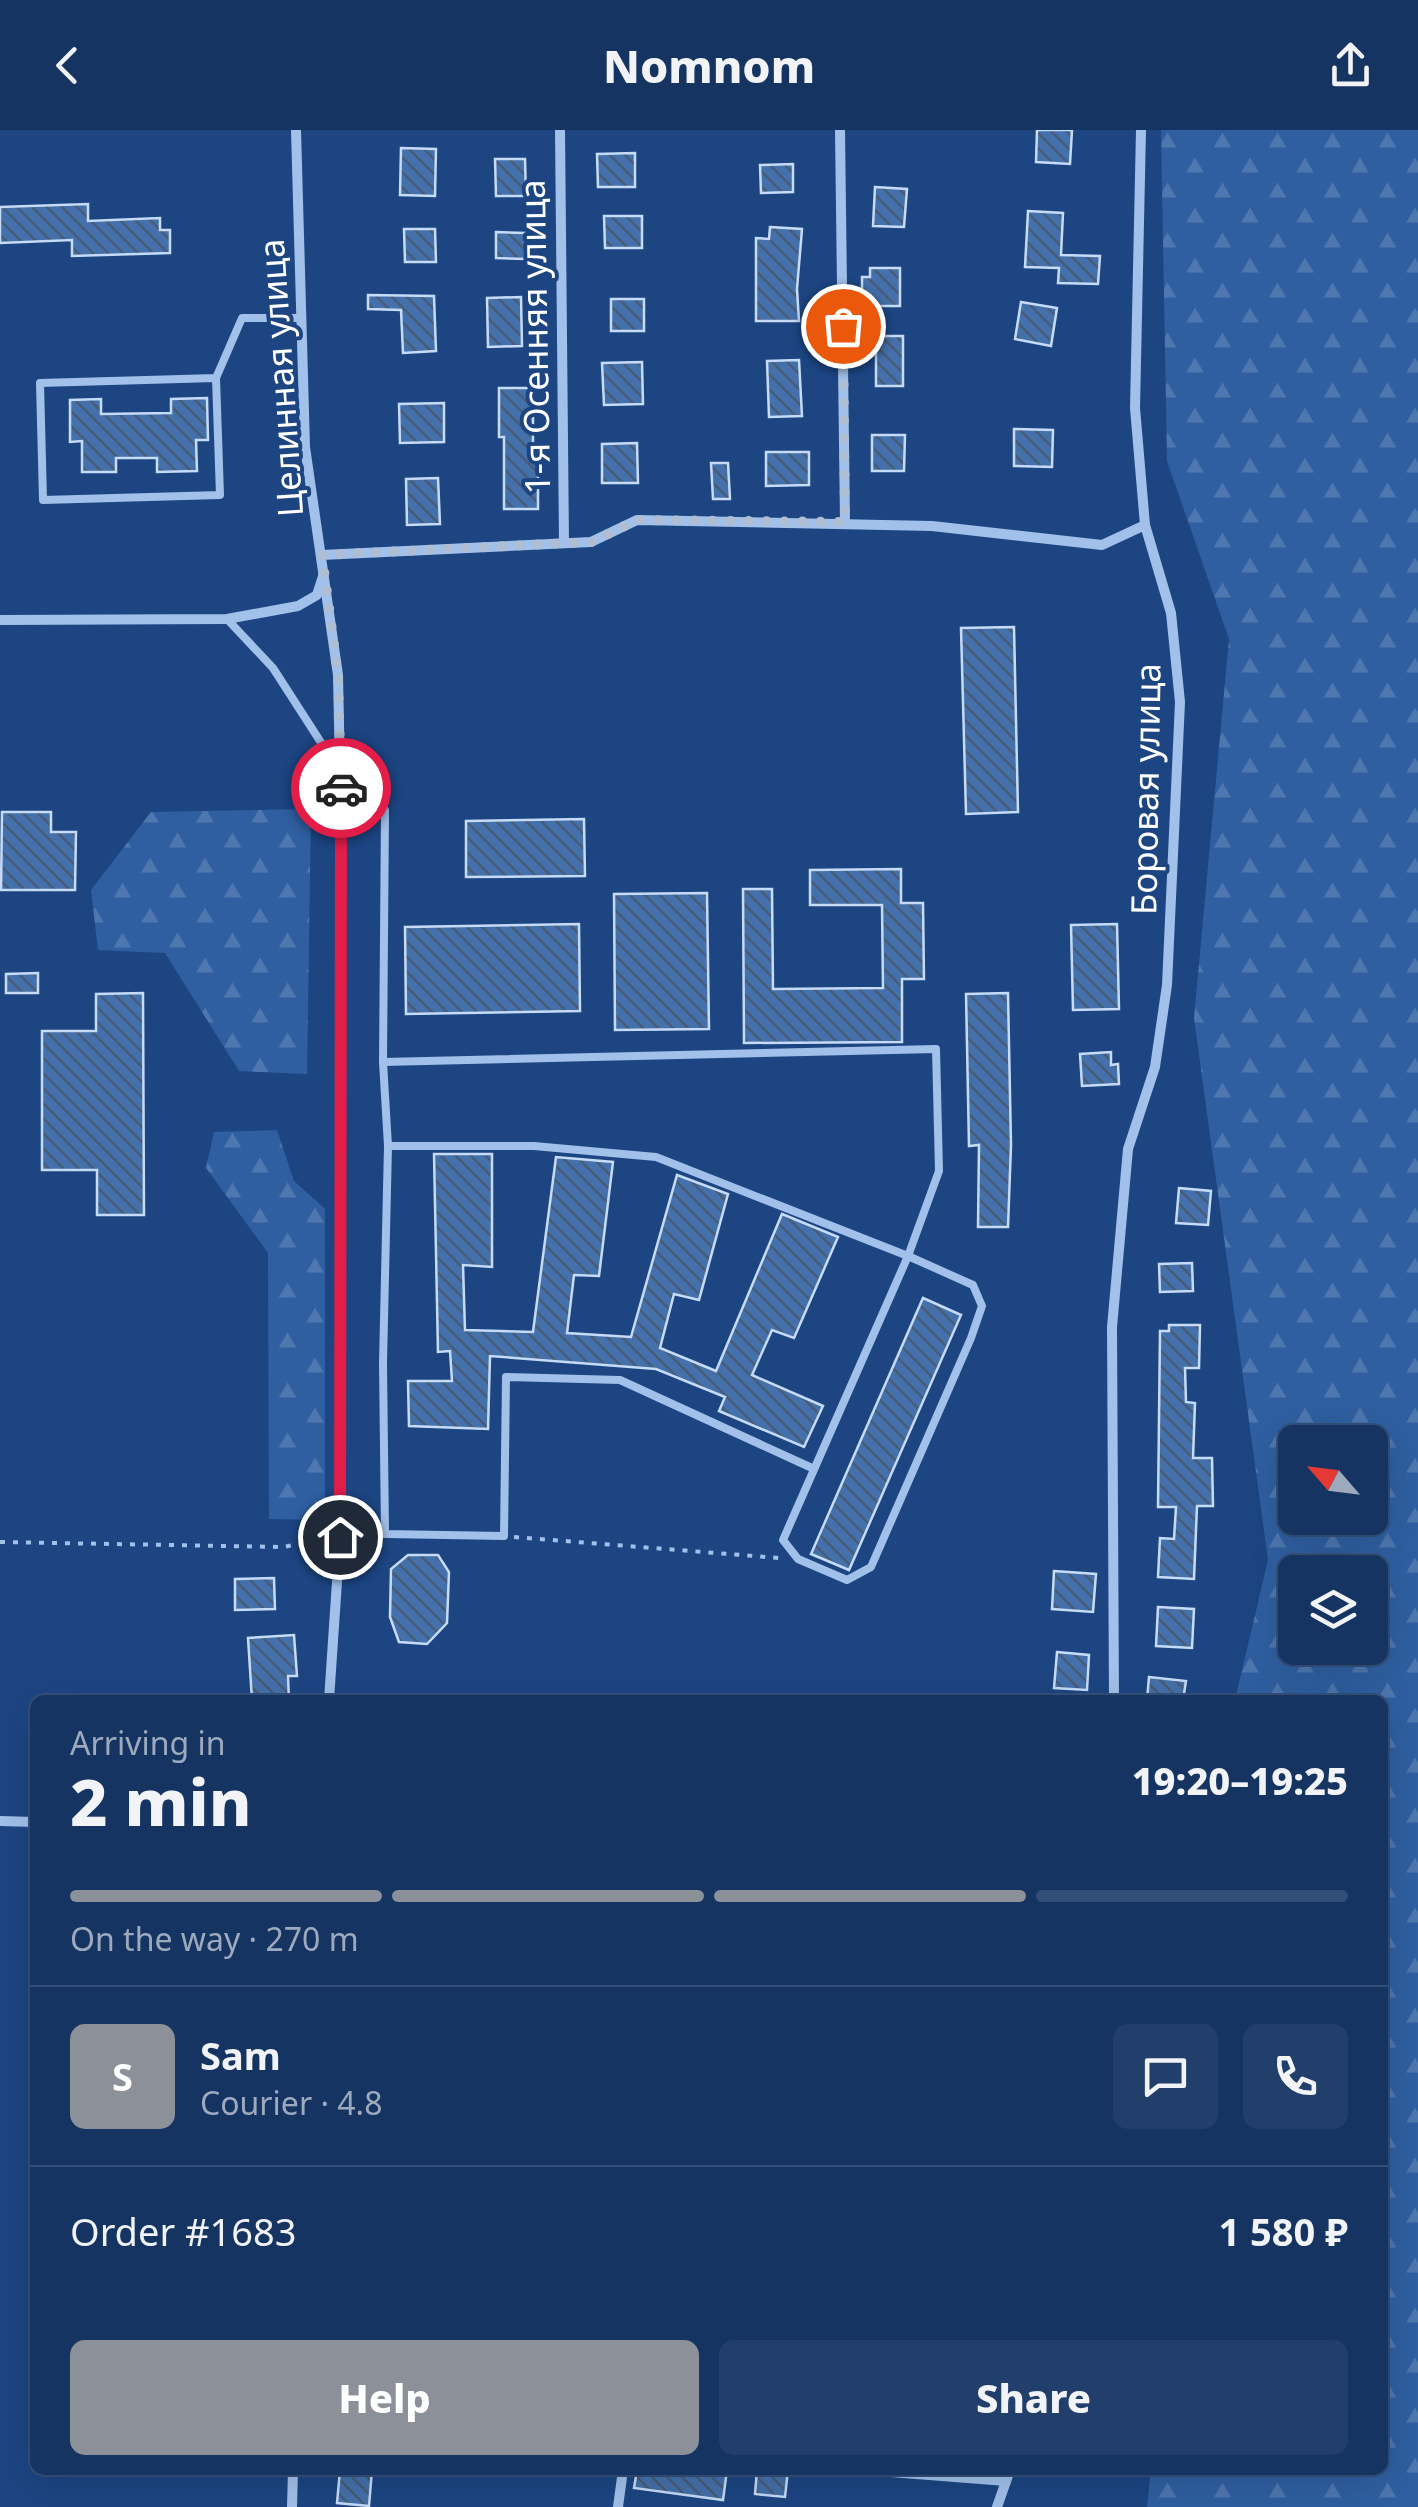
<!DOCTYPE html>
<meta charset="utf-8">
<style>
:root{--surface:#153462;--page:#223f6b;--text:#f1f3f6;--muted:#9daabe;--line:#344f77;--accent:#8c9099}
body{margin:0;font-family:"Noto Sans",sans-serif;background:var(--page);color:var(--text);height:100vh;display:flex;flex-direction:column;font-size:38px;white-space:nowrap}
*{box-sizing:border-box;margin:0}
p{font-size:32px;color:var(--muted)}
.icon{flex:none;width:55px;height:55px;fill:none;stroke:currentColor;stroke-width:2;stroke-linecap:round;stroke-linejoin:round}
.map{position:relative;flex:1;overflow:hidden}
.details{position:absolute;left:30px;top:1565px;width:1358px;height:780px;display:flex;flex-direction:column;background:var(--surface);border-radius:15px;box-shadow:0 10px 40px #0002,0 0 0 2px var(--line)}
.details>*{flex:none}
.needle{width:65px;rotate:298deg}
.controls{position:absolute;left:1278px;top:1295px;display:grid;gap:20px}
.controls a{display:grid;place-items:center;width:110px;height:110px;border-radius:15px;background:var(--surface);box-shadow:0 10px 40px #0002,0 0 0 2px var(--line);font-size:50px}
.pin{position:absolute;display:grid;place-items:center;width:85px;height:85px;color:#fff;margin:-42px;border:5px solid #fff;border-radius:50%;box-shadow:0 2px 10px #0007}
.courier{position:absolute;display:grid;place-items:center;width:100px;height:100px;margin:-50px;border:8px solid #e11d48;border-radius:50%;background:#fff;color:#222;box-shadow:0 2px 12px #0007}
.summary em{font-style:normal;font-weight:800}
.summary div{display:flex;flex-direction:column-reverse}
.summary{display:flex;align-items:center;justify-content:space-between;height:170px;padding:0 40px}
h1{font-size:65px;font-weight:800;line-height:75px}
.bar{display:grid;grid-template-columns:repeat(4,1fr);gap:15px 10px;align-content:center;height:120px;padding:0 40px}
.bar i{height:12px;border-radius:8px;background:var(--line)}
.bar .active{background:var(--accent)}
.bar p{grid-column:span 4}
.line{display:flex;align-items:center;gap:25px;padding:0 40px;border-top:2px solid var(--line)}
.line div{flex:1}
.round{display:grid;place-items:center;flex:none;width:105px;height:105px;border-radius:15px;background:var(--page)}
.action{display:flex;gap:20px;margin-top:auto;padding:20px 40px}
.action a{flex:1;height:115px;border-radius:15px;background:var(--accent);color:#fff;font-size:40px;font-weight:800;line-height:115px;text-align:center}
.action a+a{background:var(--page);color:var(--text)}
header{display:flex;justify-content:space-between;align-items:center;height:130px;padding:0 40px;background:var(--surface);font-size:45px;font-weight:800}
.map>svg:first-child{display:block}
.forest{fill:url(#forest-firs);fill-rule:evenodd}
.building{fill:url(#building-back-hatch);stroke:#c6dbf7;stroke-width:2.5}
.lines{fill:none;stroke-linecap:round;stroke-linejoin:round}
.path{stroke:#a1c0ea;stroke-width:4;stroke-dasharray:5 8;stroke-linecap:butt}
.lane{stroke:#a1c0ea;stroke-width:8}
.street{stroke:#a1c0ea;stroke-width:10}
.done{stroke:#b0bed3;stroke-width:10;stroke-dasharray:0 18}
.route{stroke:#e11d48;stroke-width:12}
.labels{text-anchor:middle;dominant-baseline:central;stroke-width:8;stroke-linejoin:round;paint-order:stroke}
.street-label{font-size:35px;fill:#fff;stroke:#1c4582}
</style>
<header><svg class="icon" aria-label="back" viewBox="0 0 24 24"><path d="M15 5l-7 7 7 7"/></svg>Nomnom<svg class="icon" aria-label="share" viewBox="0 0 24 24"><path d="M12 15V3M7 8l5-5 5 5M5 13v7h14v-7"/></svg></header>
<div class="map">
<svg width="1418" height="2377" viewBox="0 0 1418 2377">
<defs>
<pattern id="forest-firs" width="22" height="20" patternUnits="userSpaceOnUse" patternTransform="scale(2.5)"><rect width="22" height="20" fill="#2f5fa1"/><path d="M5 1l3.5 6h-7zM16 11l3.5 6h-7z" fill="#4e77af"/></pattern>
<pattern id="building-back-hatch" width="6" height="6" patternUnits="userSpaceOnUse" patternTransform="scale(2.5)"><rect width="6" height="6" fill="#4470ab"/><path d="M-1 5l2 2M0 0l6 6M5-1l2 2" fill="none" stroke="#485c77"/></pattern>
</defs>
<rect width="100%" height="100%" fill="#1c4582"/>
<g class="forest">
<path d="M 1161,0 L 1418,0 L 1418,2377 L 1147,2377 L 1151,2340 L 1382,2340 L 1382,1570 L 1235,1570 L 1268,1430 L 1194,888 L 1229,509 L 1167,331 ZM 1370,1312 L 1370,1388 L 1295,1388 L 1295,1312 ZM 1370,1442 L 1370,1518 L 1295,1518 L 1295,1442 Z"/>
<path d="M 311,679 L 307,944 L 239,941 L 165,823 L 98,820 L 91,760 L 151,682 Z"/>
<path d="M 277,1000 L 294,1051 L 325,1079 L 325,1390 L 269,1389 L 268,1123 L 206,1038 L 214,1002 Z"/>
</g>
<g class="building">
<path d="M 1037,0 L 1072,0 L 1070,34 L 1036,32 Z"/>
<path d="M 401,18 L 436,19 L 435,66 L 400,65 Z"/>
<path d="M 635,23 L 635,57 L 598,57 L 597,24 Z"/>
<path d="M 495,29 L 525,29 L 526,66 L 496,66 Z"/>
<path d="M 793,34 L 793,62 L 761,63 L 760,35 Z"/>
<path d="M 875,57 L 907,59 L 904,97 L 873,96 Z"/>
<path d="M 88,74 L 88,91 L 160,88 L 160,100 L 170,100 L 170,123 L 72,126 L 72,110 L 0,113 L 0,77 Z"/>
<path d="M 1028,81 L 1063,83 L 1061,125 L 1100,126 L 1098,154 L 1058,153 L 1059,138 L 1025,137 Z"/>
<path d="M 604,86 L 642,86 L 642,118 L 605,118 Z"/>
<path d="M 770,97 L 802,99 L 797,159 L 799,191 L 756,191 L 756,108 L 769,109 Z"/>
<path d="M 404,99 L 435,99 L 436,132 L 405,132 Z"/>
<path d="M 496,102 L 525,103 L 525,129 L 496,128 Z"/>
<path d="M 870,138 L 900,138 L 900,176 L 870,176 L 870,165 L 862,166 L 862,147 L 870,147 Z"/>
<path d="M 368,165 L 434,166 L 436,221 L 403,223 L 401,180 L 368,179 Z"/>
<path d="M 521,167 L 522,216 L 488,217 L 487,168 Z"/>
<rect x="611" y="169" width="33" height="32"/>
<path d="M 1021,172 L 1057,178 L 1051,216 L 1015,209 Z"/>
<rect x="876" y="206" width="27" height="50"/>
<path d="M 799,230 L 802,286 L 769,287 L 767,231 Z"/>
<path d="M 642,232 L 643,274 L 604,275 L 602,233 Z"/>
<path d="M 499,258 L 533,258 L 533,330 L 538,330 L 538,379 L 504,379 L 504,307 L 499,307 Z"/>
<path d="M 207,268 L 208,310 L 196,310 L 197,341 L 157,342 L 157,328 L 116,328 L 116,342 L 82,342 L 82,311 L 70,312 L 70,270 L 101,269 L 101,284 L 171,283 L 171,269 Z"/>
<path d="M 444,273 L 444,312 L 400,313 L 399,274 Z"/>
<path d="M 1014,299 L 1053,300 L 1052,337 L 1014,336 Z"/>
<path d="M 872,305 L 905,305 L 904,341 L 872,341 Z"/>
<path d="M 637,313 L 638,353 L 602,353 L 602,314 Z"/>
<path d="M 766,322 L 809,322 L 809,355 L 766,356 Z"/>
<path d="M 711,333 L 728,333 L 730,369 L 713,369 Z"/>
<path d="M 438,348 L 440,394 L 407,395 L 406,349 Z"/>
<path d="M 1014,497 L 1018,682 L 966,684 L 961,498 Z"/>
<path d="M 2,682 L 51,682 L 51,702 L 76,702 L 75,760 L 1,760 Z"/>
<path d="M 584,689 L 585,746 L 466,747 L 466,691 Z"/>
<path d="M 901,739 L 901,773 L 923,773 L 924,849 L 902,849 L 902,912 L 744,913 L 743,759 L 772,759 L 773,859 L 883,858 L 882,775 L 810,775 L 810,740 Z"/>
<path d="M 707,763 L 709,899 L 615,900 L 614,764 Z"/>
<path d="M 579,794 L 580,881 L 406,884 L 405,797 Z"/>
<path d="M 1117,794 L 1119,879 L 1073,880 L 1071,795 Z"/>
<path d="M 38,843 L 38,863 L 6,863 L 6,844 Z"/>
<path d="M 143,863 L 144,1085 L 97,1085 L 97,1040 L 42,1040 L 42,901 L 96,901 L 96,864 Z"/>
<path d="M 1008,863 L 1011,1015 L 1008,1097 L 978,1097 L 979,1015 L 969,1016 L 966,864 Z"/>
<path d="M 1111,922 L 1111,935 L 1118,934 L 1119,954 L 1082,956 L 1080,924 Z"/>
<path d="M 434,1024 L 492,1024 L 492,1137 L 463,1135 L 465,1200 L 533,1202 L 556,1027 L 613,1032 L 599,1146 L 574,1145 L 567,1203 L 631,1207 L 677,1045 L 728,1064 L 699,1170 L 674,1164 L 660,1218 L 716,1241 L 782,1084 L 838,1107 L 794,1208 L 772,1200 L 752,1245 L 823,1276 L 804,1317 L 719,1281 L 725,1267 L 656,1239 L 490,1226 L 488,1299 L 409,1296 L 408,1251 L 452,1251 L 450,1221 L 438,1222 Z"/>
<path d="M 1179,1058 L 1211,1061 L 1208,1095 L 1176,1093 Z"/>
<path d="M 1192,1133 L 1193,1161 L 1160,1162 L 1159,1134 Z"/>
<path d="M 923,1168 L 961,1185 L 849,1440 L 811,1424 Z"/>
<path d="M 1169,1195 L 1200,1195 L 1199,1238 L 1185,1238 L 1186,1272 L 1195,1273 L 1193,1328 L 1212,1328 L 1213,1376 L 1197,1376 L 1194,1449 L 1158,1447 L 1160,1408 L 1174,1409 L 1176,1377 L 1158,1377 L 1160,1201 L 1169,1201 Z"/>
<path d="M 408,1425 L 438,1425 L 449,1442 L 447,1493 L 427,1514 L 399,1512 L 390,1487 L 391,1439 Z"/>
<path d="M 1054,1441 L 1096,1444 L 1093,1482 L 1052,1479 Z"/>
<path d="M 274,1448 L 275,1479 L 235,1480 L 235,1449 Z"/>
<path d="M 1158,1477 L 1194,1479 L 1192,1518 L 1156,1516 Z"/>
<path d="M 294,1505 L 297,1546 L 288,1546 L 289,1570 L 252,1570 L 248,1508 Z"/>
<path d="M 1057,1522 L 1089,1525 L 1087,1560 L 1054,1558 Z"/>
<path d="M 1149,1547 L 1186,1551 L 1183,1570 L 1147,1570 Z"/>
<path d="M 340,2340 L 372,2340 L 369,2376 L 337,2373 Z"/>
<path d="M 637,2340 L 727,2340 L 723,2370 L 634,2358 Z"/>
<path d="M 757,2340 L 788,2340 L 785,2367 L 755,2364 Z"/>
</g>
<g class="lines">
<g class="path">
<path d="M 355,1404 L 375,1404"/>
<path d="M 514,1407 L 779,1428"/>
<path d="M 0,1412 L 283,1417 L 326,1409"/>
</g>
<g class="lane">
<path d="M 216,248 L 220,365 L 43,370 L 40,253 L 216,248 L 242,188 L 300,188"/>
<path d="M 227,489 L 273,538 L 340,642 L 385,680 L 383,932 L 388,1016 L 383,1233 L 385,1404 L 504,1406 L 506,1247 L 620,1250 L 812,1338"/>
<path d="M 383,932 L 936,919 L 939,1041 L 908,1126 L 783,1410 L 798,1429 L 847,1450 L 871,1437 L 971,1208 L 982,1176 L 973,1155 L 908,1126 L 656,1027 L 534,1016 L 388,1016"/>
</g>
<g class="street">
<path d="M 296,0 L 305,317 L 338,545 L 340,642 L 340,1407 L 329,1570"/>
<path d="M 560,0 L 564,413"/>
<path d="M 840,0 L 845,392"/>
<path d="M 322,425 L 591,412 L 637,390 L 932,396 L 1102,415 L 1145,395"/>
<path d="M 0,490 L 227,489 L 298,476 L 317,465 L 324,443"/>
<path d="M 1114,1570 L 1112,1197 L 1128,1019 L 1155,937 L 1167,855 L 1180,572 L 1171,483 L 1145,395 L 1135,278 L 1141,0"/>
<path d="M 0,1691 L 35,1692"/>
<path d="M 865,2340 L 1006,2351"/>
<path d="M 292,2377 L 293,2340"/>
<path d="M 618,2377 L 623,2340"/>
<path d="M 997,2377 L 1010,2340"/>
</g>
</g>
<g class="lines">
<path class="done" d="M 341,658 L 338,545 L 322,425 L 592,412 L 637,390 L 845,392 L 843,196"/>
<path class="route" d="M 340,1407 L 341,658"/>
</g>
<g class="labels">
<g class="street-label">
<text transform="translate(534 207) rotate(-91)">1-я Осенняя улица</text>
<text transform="translate(280 248) rotate(-94)">Целинная улица</text>
<text transform="translate(1145 659) rotate(-89)">Боровая улица</text>
</g>
</g>
</svg>
<div class="controls">
<a><svg class="needle" viewBox="-14 -14 28 28"><path d="M0-13l5 13h-10z" fill="#e53935"/><path d="M0 13l5-13h-10z" fill="#9daabe"/></svg></a>
<a><svg class="icon" aria-label="layers" viewBox="0 0 24 24"><path d="M12 4l9 5-9 5-9-5zM3 14l9 5 9-5"/></svg></a>
</div>
<div class="pin" style="left:843px;top:196px;background:#ea580c"><svg class="icon" aria-label="bag" viewBox="0 0 24 24"><path d="M5 8h14l-1 12H6zM9 8a3 3 0 0 1 6 0"/></svg></div>
<div class="pin" style="left:340px;top:1407px;background:#1f2937"><svg class="icon" aria-label="home" viewBox="0 0 24 24"><path d="M3 11l9-7 9 7M6 9v11h12V9"/></svg></div>
<div class="courier" style="left:341px;top:658px"><svg class="icon" aria-label="car" viewBox="0 0 24 24"><path d="M5 17H2v-5l4-1 3-4h7l3 4 3 1v5h-3M9 17h6M6 11h13"/><circle cx="7" cy="17" r="2"/><circle cx="17" cy="17" r="2"/></svg></div>
<section class="details">
<div class="summary"><div><h1>2 min</h1><p>Arriving in</p></div><em>19:20–19:25</em></div>
<div class="bar"><i class="active"></i><i class="active"></i><i class="active"></i><i></i><p>On the way · 270 m</p></div>
<div class="line" style="height:180px"><b class="round" style="background:var(--accent);color:#fff">S</b><div><b>Sam</b><p>Courier · 4.8</p></div><a class="round"><svg class="icon" aria-label="chat" viewBox="0 0 24 24"><path d="M4 5h16v11H9l-5 4z"/></svg></a><a class="round"><svg class="icon" aria-label="phone" viewBox="0 0 24 24"><path d="M5 4h4l2 5-3 2q2 4 5 5l2-3 5 2v4C11 20 4 13 5 4z"/></svg></a></div>
<div class="line" style="height:130px"><div>Order #1683</div><b>1 580 ₽</b></div>
<div class="action"><a>Help</a><a>Share</a></div>
</section>
</div>
